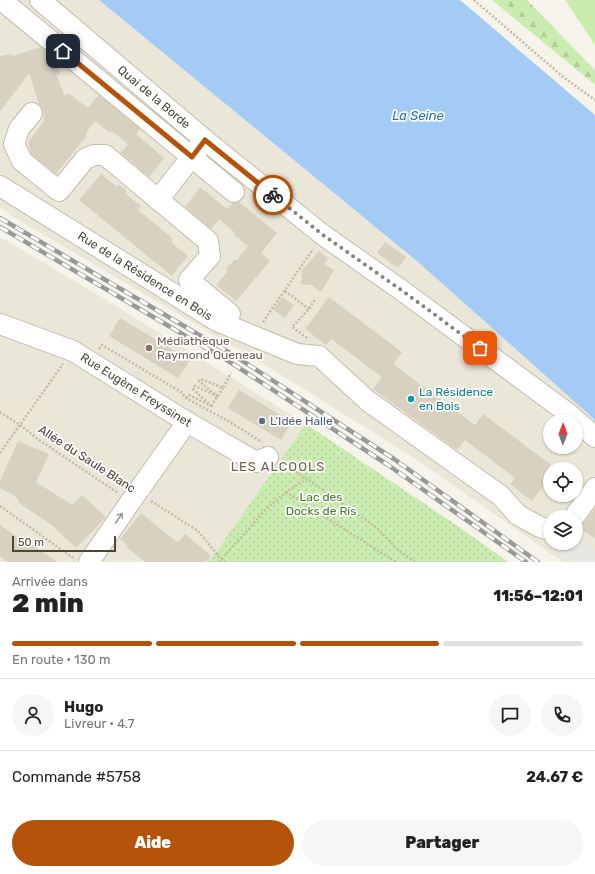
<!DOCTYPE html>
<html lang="fr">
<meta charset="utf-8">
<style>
:root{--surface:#fff;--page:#f6f6f6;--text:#222;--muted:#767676;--line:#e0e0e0;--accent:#b45309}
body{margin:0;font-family:Rubik,sans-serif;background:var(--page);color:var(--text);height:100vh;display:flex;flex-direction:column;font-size:15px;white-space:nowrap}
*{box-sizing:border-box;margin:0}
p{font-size:13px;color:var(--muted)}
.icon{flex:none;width:22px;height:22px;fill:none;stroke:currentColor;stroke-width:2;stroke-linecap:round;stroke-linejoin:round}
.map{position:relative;height:562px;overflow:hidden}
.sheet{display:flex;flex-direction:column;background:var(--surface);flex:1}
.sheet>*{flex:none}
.needle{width:26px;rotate:1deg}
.tools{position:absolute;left:543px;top:414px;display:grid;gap:8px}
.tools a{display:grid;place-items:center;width:40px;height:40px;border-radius:50%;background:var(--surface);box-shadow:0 1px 3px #0004;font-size:20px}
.scale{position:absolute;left:12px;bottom:10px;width:104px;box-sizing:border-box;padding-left:4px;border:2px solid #4b4637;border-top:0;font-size:11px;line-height:14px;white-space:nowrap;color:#4b4637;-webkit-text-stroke:3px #fff;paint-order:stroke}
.pin{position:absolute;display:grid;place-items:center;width:34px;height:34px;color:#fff;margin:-17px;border-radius:8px;box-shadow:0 2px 6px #0006}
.courier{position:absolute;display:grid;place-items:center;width:40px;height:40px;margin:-20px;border:3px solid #b45309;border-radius:50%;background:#fff;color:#222;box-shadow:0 1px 5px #0007}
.head em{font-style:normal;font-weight:800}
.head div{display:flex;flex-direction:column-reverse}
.head{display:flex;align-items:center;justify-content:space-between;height:68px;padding:0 12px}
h1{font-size:26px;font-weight:800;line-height:30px}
.bar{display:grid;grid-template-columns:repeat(4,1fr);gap:6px 4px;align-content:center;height:48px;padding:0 12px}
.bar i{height:5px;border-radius:3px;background:var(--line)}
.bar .selected{background:var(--accent)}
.bar p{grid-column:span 4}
.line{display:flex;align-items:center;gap:10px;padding:0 12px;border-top:1px solid var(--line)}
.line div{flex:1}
.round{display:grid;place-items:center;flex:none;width:42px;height:42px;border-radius:21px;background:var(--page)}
.cta{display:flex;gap:8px;margin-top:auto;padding:8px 12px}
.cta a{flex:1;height:46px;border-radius:24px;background:var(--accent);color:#fff;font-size:16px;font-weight:800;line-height:46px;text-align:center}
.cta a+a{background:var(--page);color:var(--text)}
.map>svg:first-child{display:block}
.residential{fill:#eae7d8;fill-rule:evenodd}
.forest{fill:url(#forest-firs)}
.park{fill:url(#park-dots)}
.pitch{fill:#cbecb1}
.parking{fill:#e8e6e2}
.water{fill:#a4cbf6}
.building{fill:#d9d1bf}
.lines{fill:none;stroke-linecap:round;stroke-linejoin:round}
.minor-casing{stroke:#c2bdac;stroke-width:22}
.path{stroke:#c5bb9c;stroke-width:2.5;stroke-dasharray:2 2;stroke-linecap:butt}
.minor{stroke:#fff;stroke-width:20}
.rail-casing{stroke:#999;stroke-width:4.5}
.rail{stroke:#fff;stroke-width:3;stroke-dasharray:9;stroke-linecap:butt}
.oneway{stroke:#9c9991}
.done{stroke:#878376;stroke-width:4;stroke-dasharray:0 7.2}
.route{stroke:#b45309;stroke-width:5}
.education-dot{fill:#8d6e63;stroke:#fff;stroke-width:1.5}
.culture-dot{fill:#0f9aa8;stroke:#fff;stroke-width:1.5}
.service-dot{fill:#5c6f8a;stroke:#fff;stroke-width:1.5}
.labels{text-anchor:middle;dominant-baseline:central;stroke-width:3.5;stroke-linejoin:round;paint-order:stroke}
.street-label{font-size:12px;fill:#4b4637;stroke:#fff}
.education-label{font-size:12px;fill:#785e54;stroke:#fff;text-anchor:start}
.culture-label{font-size:12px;fill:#0d838f;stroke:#fff;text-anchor:start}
.service-label{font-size:12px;fill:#4e5e75;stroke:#fff;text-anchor:start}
.park-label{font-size:12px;fill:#3e8225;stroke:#fff}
.water-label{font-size:13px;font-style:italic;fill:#286ec0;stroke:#fff}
.neighbourhood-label{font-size:13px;letter-spacing:1px;fill:#6f654e;stroke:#fff}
</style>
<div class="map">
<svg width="595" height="562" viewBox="0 0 595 562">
<defs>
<pattern id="forest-firs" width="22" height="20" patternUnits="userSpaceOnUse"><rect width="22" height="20" fill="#cbecb1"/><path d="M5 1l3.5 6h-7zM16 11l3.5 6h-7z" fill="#b0cc99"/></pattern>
<pattern id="park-dots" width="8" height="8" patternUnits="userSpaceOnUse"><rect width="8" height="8" fill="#cbecb1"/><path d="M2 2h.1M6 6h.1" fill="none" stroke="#b0cc99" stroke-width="1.8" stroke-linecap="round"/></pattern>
</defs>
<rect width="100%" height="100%" fill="#f6f4ea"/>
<g class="residential">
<path d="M 0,0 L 99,0 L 418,262 L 595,420 L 595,562 L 563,562 L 414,458 L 275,371 L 15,218 L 0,207 ZM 550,421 L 576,421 L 576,447 L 550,447 ZM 550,469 L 576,469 L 576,495 L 550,495 ZM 550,517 L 576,517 L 576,543 L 550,543 Z"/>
<path d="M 0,237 L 100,296 L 306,424 L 459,527 L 508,562 L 0,562 Z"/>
</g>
<path class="forest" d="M 492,0 L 527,0 L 595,70 L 595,85 Z"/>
<path class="park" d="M 306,424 L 459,527 L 508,562 L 209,562 Z"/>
<path class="pitch" d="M 565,0 L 595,0 L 595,45 Z"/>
<path class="parking" d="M 576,535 L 595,551 L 595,562 L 568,562 L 558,555 L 567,543 L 576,543 Z"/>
<path class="water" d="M 99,0 L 460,0 L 595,115 L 595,420 L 418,262 Z"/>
<g class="building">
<path d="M 41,47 L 51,56 L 53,63 L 58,65 L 60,73 L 57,76 L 64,95 L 69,94 L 88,108 L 99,95 L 140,129 L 136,134 L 164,158 L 149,177 L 121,153 L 128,144 L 113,132 L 109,132 L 95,121 L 86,133 L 86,137 L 56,174 L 31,154 L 28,142 L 44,121 L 43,109 L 39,104 L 29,73 L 0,112 L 0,56 L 12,54 L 12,56 Z"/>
<path d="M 101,174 L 116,186 L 119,185 L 126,190 L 126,194 L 141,206 L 138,210 L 172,238 L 172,243 L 188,256 L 172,276 L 79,200 Z"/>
<path d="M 200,187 L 227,209 L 233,203 L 239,202 L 277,233 L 261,253 L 270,261 L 236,301 L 216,285 L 227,272 L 227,268 L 234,260 L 237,260 L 248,246 L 234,235 L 234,232 L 219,219 L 211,229 L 185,207 Z"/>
<path d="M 385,242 L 406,257 L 398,268 L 377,253 Z"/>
<path d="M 319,251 L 328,259 L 324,264 L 334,270 L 321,292 L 311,285 L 301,284 L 302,270 Z"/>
<path d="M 282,297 L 294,305 L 285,318 L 273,310 Z"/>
<path d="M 329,297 L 402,352 L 393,364 L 475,425 L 483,414 L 550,464 L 550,477 L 532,501 L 510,484 L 515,478 L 465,440 L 457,450 L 373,389 L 382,377 L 331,339 L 326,345 L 305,329 Z"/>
<path d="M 120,318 L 190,360 L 178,378 L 109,336 Z"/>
<path d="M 239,390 L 292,422 L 281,440 L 228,408 Z"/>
<path d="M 18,441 L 49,454 L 36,482 L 72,505 L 82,495 L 106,517 L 76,548 L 53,526 L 18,502 L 19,500 L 12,494 L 0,488 L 0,481 Z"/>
<path d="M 595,508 L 595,539 L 579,527 L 583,524 Z"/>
<path d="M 141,513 L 178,543 L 185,534 L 211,556 L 206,562 L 145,562 L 127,547 L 128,546 L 120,539 Z"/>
<path d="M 0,525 L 27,544 L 28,542 L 57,562 L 8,562 L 0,556 Z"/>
</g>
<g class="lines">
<defs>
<g id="minor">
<path d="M 40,0 L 205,140 L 323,235 L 404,292 L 569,414 L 595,437"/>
<path d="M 5,3 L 234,192"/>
<path d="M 32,113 L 19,129 L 14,144 L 22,161 L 59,191 L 85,159 L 94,155 L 105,155 L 208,241 L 210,256 L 189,280 L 230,314"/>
<path d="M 0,186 L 217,321 L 297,354 L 319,356 L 368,401 L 501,496 L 518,515 L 540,527 L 550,530"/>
<path d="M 158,200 L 200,146"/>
<path d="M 0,324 L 73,351 L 187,422 L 256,462 L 268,457"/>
<path d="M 574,517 L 595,488"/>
<path d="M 89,562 L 131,501 L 187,422"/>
</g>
</defs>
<use href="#minor" class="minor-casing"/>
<g class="path">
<path d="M 474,0 L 562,76 L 595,100"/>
<path d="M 285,291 L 309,309"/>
<path d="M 263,322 L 313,249"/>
<path d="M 307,338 L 292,327 L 309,309 L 315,299"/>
<path d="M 99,349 L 102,345 L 181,392 L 186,398 L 228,421 L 262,442"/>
<path d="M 186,398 L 189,395 L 211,406 L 193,389 L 195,386 L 217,396 L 199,381 L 201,379 L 223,388 L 231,373"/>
<path d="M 211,406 L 223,388"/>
<path d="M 0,412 L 20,425 L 39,440 L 118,493"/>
<path d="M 0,453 L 63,364"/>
<path d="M 283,463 L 307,479"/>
<path d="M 286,492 L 396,562"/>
<path d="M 151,501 L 198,531 L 221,559 L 226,562"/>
<path d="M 0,506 L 73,558"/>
<path d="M 219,562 L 266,509 L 286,492 L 307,479 L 377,528 L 397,549 L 415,562"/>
</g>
<use href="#minor" class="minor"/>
<defs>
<g id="rail">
<path d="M 0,218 L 235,356 L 394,459 L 538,562"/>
<path d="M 0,227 L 230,362 L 388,465 L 526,562"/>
</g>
</defs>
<use href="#rail" class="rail-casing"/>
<use href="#rail" class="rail"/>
</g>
<defs><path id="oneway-shaft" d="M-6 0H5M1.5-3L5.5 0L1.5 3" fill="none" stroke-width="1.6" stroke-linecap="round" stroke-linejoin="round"/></defs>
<use class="oneway" href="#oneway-shaft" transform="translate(119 518) rotate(-56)"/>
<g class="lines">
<path class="done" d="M 273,195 L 323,235 L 404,292 L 480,348"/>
<path class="route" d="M 63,51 L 192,157 L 205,140 L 273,195"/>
</g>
<circle class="education-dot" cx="149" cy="348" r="4"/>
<circle class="culture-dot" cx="411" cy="399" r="4"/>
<circle class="service-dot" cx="262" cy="421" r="4"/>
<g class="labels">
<g class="street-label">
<text transform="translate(154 97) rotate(40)">Quai de la Borde</text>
<text transform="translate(145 276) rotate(32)">Rue de la Résidence en Bois</text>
<text transform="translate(136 390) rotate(32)">Rue Eugène Freyssinet</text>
<text transform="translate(87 459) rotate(33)">Allée du Saule Blanc</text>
</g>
<g class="education-label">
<text x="157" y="341">Médiathèque<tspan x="157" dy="14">Raymond Queneau</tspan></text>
</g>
<g class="culture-label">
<text x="419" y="392">La Résidence<tspan x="419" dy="14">en Bois</tspan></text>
</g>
<g class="service-label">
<text x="270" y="421">L'Idée Halle</text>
</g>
<g class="park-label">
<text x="321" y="497">Lac des<tspan x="321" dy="14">Docks de Ris</tspan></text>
</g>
<g class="water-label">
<text x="418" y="115">La Seine</text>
</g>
<g class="neighbourhood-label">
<text x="278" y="466">LES ALCOOLS</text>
</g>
</g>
</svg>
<div class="tools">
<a><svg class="needle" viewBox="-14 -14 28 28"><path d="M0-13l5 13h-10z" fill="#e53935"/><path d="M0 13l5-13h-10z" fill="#767676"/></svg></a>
<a><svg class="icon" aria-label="locate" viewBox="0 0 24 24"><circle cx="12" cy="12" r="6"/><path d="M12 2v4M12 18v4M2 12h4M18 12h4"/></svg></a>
<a><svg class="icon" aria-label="layers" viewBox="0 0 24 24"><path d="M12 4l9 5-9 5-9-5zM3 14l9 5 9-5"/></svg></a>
</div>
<div class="scale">50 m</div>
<div class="pin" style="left:480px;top:348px;background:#ea580c"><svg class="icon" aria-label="bag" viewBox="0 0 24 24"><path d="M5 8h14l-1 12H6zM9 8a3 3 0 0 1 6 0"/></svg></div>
<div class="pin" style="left:63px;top:51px;background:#1f2937"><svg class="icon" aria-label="home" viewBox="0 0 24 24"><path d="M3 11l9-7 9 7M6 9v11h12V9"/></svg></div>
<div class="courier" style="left:273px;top:195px"><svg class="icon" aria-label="bike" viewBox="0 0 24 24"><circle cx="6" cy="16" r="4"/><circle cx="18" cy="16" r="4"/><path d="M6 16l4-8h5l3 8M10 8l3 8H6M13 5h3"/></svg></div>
</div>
<section class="sheet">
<div class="head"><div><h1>2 min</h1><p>Arrivée dans</p></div><em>11:56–12:01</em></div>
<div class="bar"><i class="selected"></i><i class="selected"></i><i class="selected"></i><i></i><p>En route · 130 m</p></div>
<div class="line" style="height:72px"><a class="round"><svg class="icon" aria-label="person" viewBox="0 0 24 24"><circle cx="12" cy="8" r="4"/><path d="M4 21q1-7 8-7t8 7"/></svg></a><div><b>Hugo</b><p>Livreur · 4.7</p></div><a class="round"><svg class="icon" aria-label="chat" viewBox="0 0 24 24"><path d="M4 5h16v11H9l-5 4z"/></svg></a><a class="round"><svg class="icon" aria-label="phone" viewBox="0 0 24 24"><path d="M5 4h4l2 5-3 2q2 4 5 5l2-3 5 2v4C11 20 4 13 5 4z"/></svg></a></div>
<div class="line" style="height:52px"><div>Commande #5758</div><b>24.67 €</b></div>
<div class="cta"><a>Aide</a><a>Partager</a></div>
</section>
